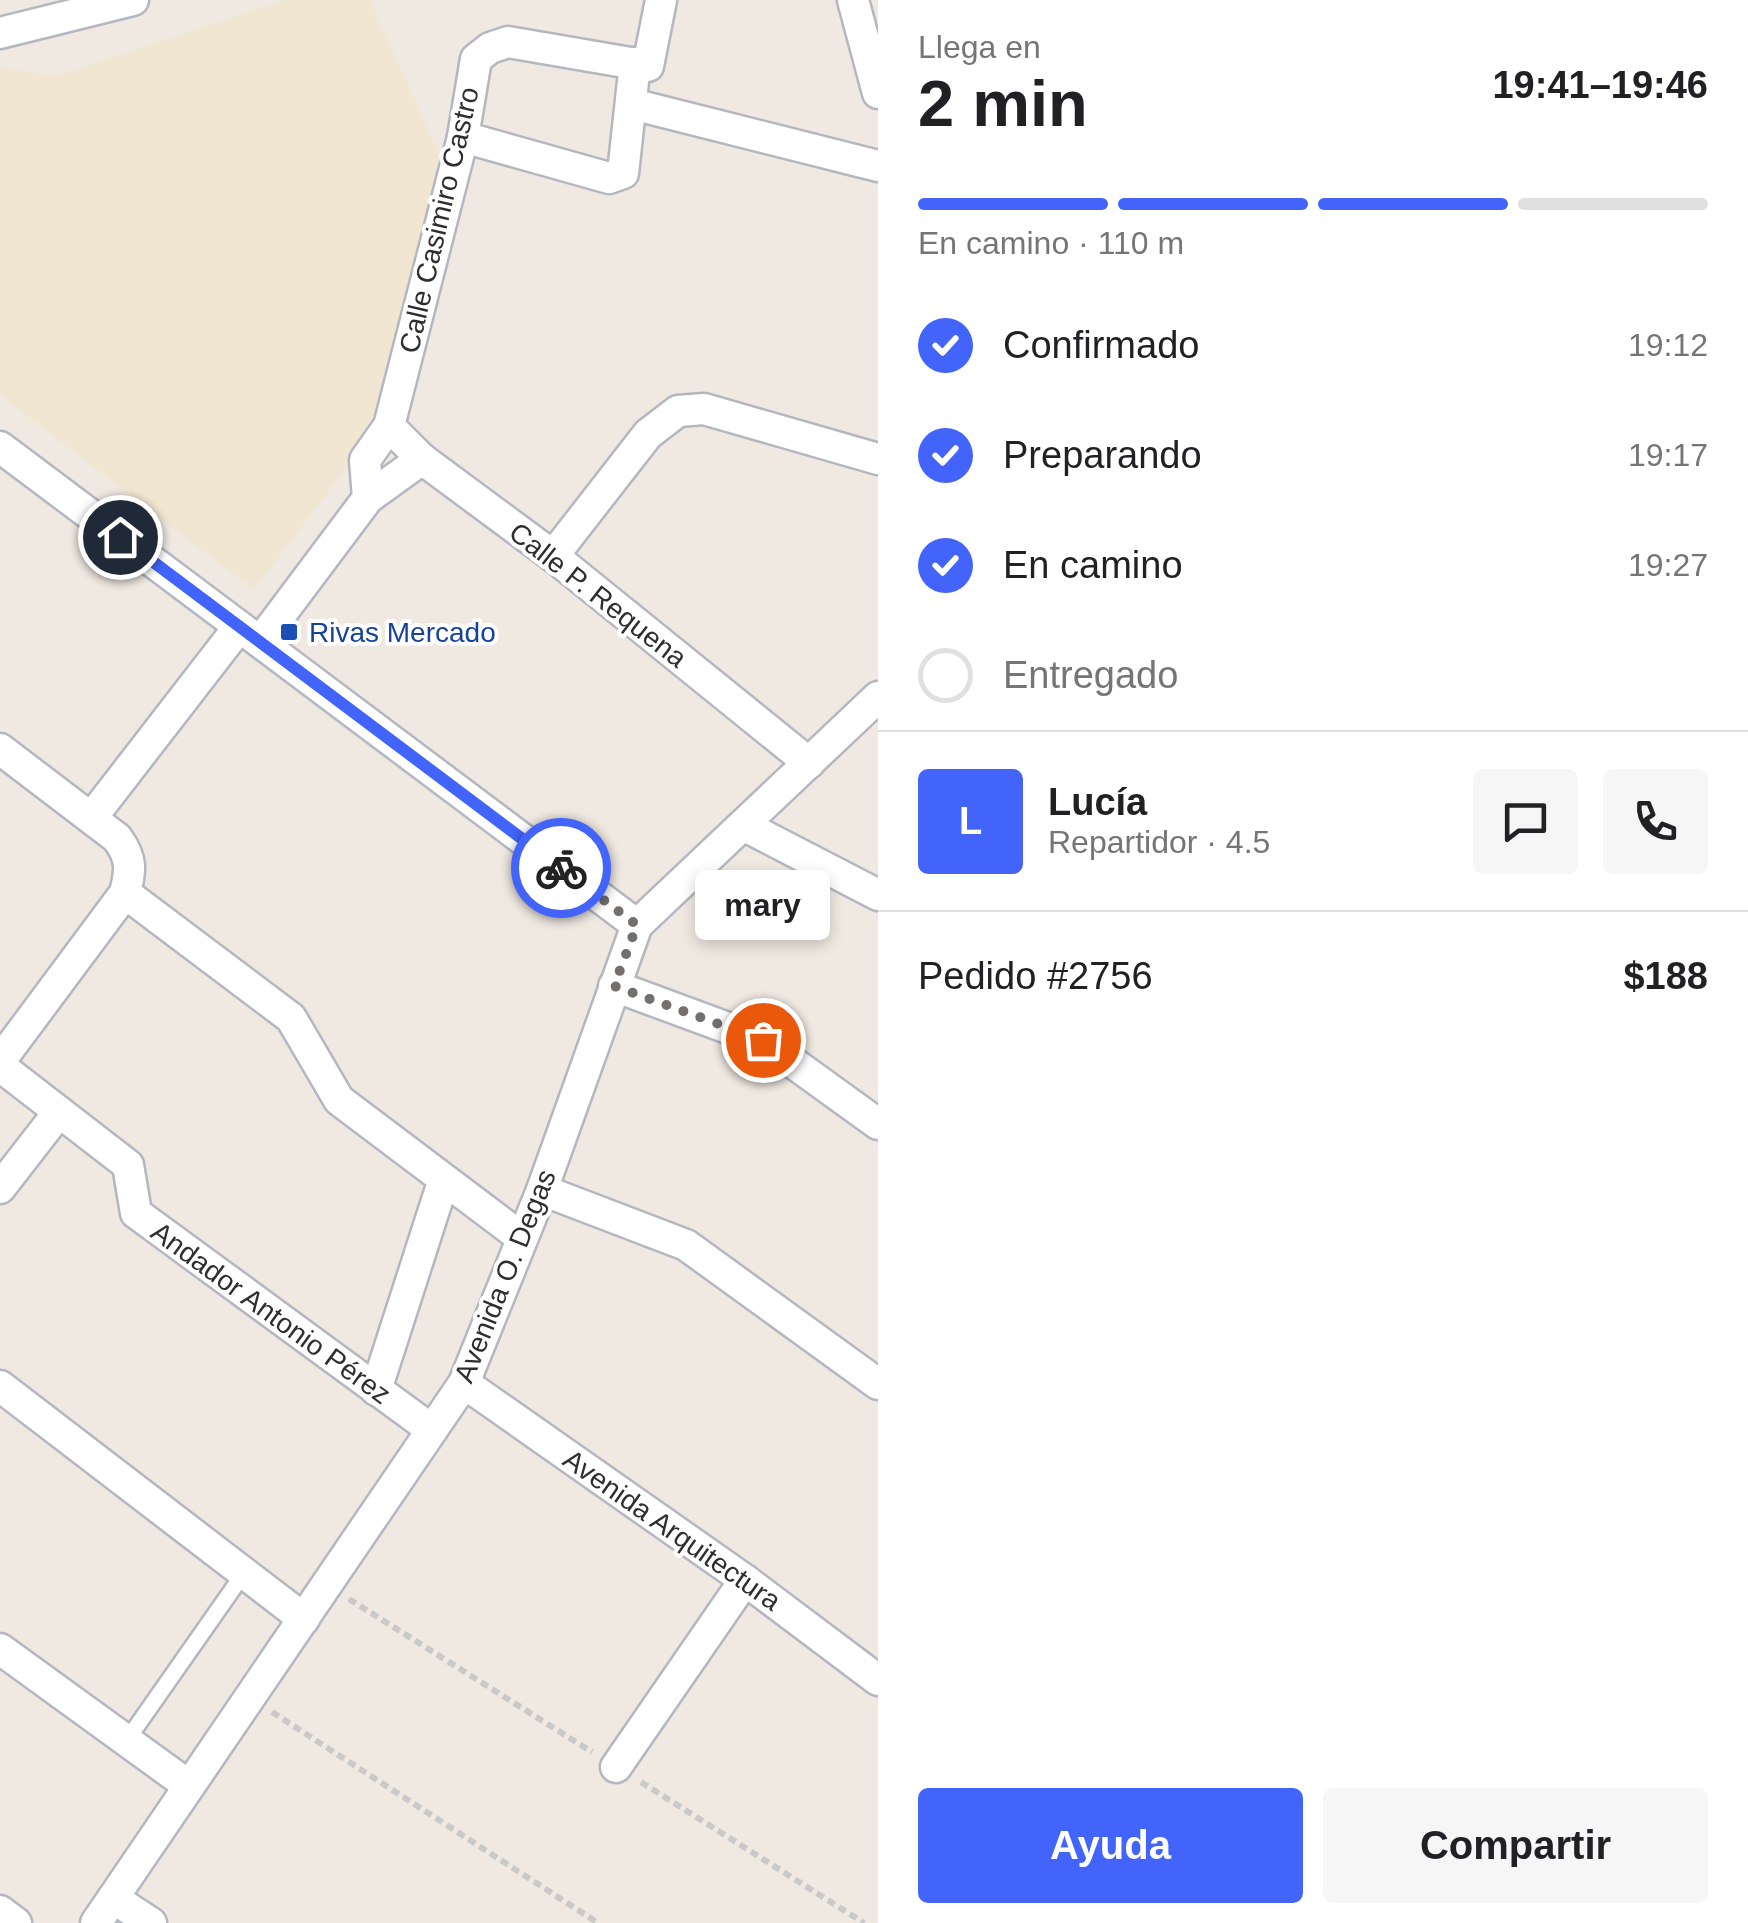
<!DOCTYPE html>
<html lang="es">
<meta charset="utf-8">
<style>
:root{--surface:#fff;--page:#f6f6f6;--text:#202124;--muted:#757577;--line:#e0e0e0;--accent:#4264fb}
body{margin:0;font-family:Helvetica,sans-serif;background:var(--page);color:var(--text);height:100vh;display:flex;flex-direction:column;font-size:38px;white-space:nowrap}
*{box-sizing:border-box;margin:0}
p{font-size:32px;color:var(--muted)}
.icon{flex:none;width:55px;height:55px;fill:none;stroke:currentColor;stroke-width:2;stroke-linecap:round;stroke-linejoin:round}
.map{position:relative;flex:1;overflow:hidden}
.panel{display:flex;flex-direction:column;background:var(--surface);width:870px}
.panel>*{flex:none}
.pin{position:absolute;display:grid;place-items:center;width:85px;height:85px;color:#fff;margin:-42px;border:5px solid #fff;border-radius:50%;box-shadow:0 2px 10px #0007}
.courier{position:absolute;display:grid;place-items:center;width:100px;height:100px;margin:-50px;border:8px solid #4264fb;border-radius:50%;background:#fff;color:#222;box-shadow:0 2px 12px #0007}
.bubble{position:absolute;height:70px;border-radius:10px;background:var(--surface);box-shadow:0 5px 15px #0003;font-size:32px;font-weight:800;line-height:70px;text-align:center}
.headline em{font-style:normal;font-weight:800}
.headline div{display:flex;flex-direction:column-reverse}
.headline{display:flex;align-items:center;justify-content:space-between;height:170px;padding:0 40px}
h1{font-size:65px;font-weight:800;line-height:75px}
.bar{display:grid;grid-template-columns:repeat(4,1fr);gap:15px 10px;align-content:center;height:120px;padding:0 40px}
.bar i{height:12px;border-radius:8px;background:var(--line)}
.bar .active{background:var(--accent)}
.bar p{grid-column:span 4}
.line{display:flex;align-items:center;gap:25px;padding:0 40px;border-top:2px solid var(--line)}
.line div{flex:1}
.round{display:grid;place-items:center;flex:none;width:105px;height:105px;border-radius:10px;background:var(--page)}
ol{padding:0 40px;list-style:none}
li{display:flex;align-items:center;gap:30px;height:110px}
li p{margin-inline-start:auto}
li .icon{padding:10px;border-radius:50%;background:var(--accent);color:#fff;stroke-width:4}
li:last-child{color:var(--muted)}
li i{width:55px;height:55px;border:5px solid var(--line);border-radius:50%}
.button{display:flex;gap:20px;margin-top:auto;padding:20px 40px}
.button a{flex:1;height:115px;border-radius:10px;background:var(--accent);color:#fff;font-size:40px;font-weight:800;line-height:115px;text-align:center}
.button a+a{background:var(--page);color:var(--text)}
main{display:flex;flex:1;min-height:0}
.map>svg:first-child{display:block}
.education{fill:#f0e6d1}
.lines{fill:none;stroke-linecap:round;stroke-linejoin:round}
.lane-casing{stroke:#b4b7c1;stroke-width:20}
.street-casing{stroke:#b4b7c1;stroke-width:35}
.path{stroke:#c9c9c9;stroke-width:6;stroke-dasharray:8 5;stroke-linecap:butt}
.lane{stroke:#fff;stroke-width:15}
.street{stroke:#fff;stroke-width:30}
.done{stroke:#726f6d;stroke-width:10;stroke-dasharray:0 18}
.route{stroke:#4264fb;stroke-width:12}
.transit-dot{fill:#1a4fb4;stroke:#fff;stroke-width:4}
.labels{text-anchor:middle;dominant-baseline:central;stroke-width:8;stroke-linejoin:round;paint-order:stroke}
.street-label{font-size:28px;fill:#2e2e2e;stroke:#fff}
.transit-label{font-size:28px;fill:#164399;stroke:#fff;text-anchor:start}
</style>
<main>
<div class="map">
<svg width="878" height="1923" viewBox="0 0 878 1923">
<rect width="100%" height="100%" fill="#efe9e1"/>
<path class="education" d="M 285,0 L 370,0 L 439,154 L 385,417 L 254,590 L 0,395 L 0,68 L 57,76 Z"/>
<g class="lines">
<defs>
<path id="lane" d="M 127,1740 L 244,1573"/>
<g id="street">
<path d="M 853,0 L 878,93"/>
<path d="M 0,33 L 133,0"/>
<path d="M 632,104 L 878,166"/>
<path d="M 463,137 L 609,178 L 623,173 L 635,63"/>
<path d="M 389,426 L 422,459 L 553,556 L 809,763"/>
<path d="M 0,447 L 637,925"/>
<path d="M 368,498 L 365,460 L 389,426 L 463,137 L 476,59 L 490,48 L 508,42 L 648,66 L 661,0"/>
<path d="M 553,556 L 648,434 L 678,411 L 704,409 L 878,459"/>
<path d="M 260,642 L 368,498 L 422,459"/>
<path d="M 0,749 L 117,838 C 132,858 131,870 125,893 L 0,1061"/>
<path d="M 92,817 L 239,627"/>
<path d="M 743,825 L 878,895"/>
<path d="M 125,893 L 291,1018 L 339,1100 L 522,1238"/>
<path d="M 614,986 L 763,1041 L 878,1124"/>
<path d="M 0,1066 L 128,1165 L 136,1213 L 432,1430"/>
<path d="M 0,1188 L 59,1112"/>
<path d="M 542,1190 L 686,1245 L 878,1384"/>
<path d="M 464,1383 L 745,1580 L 878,1680"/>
<path d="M 0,1386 L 304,1619"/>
<path d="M 376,1390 L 443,1182"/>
<path d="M 0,1649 L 189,1786"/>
<path d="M 616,1767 L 745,1580"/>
<path d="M 113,1898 L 151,1923"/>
<path d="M 0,1911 L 16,1923"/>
<path d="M 96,1923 L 464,1383 L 542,1190 L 637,925 L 878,697"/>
</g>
</defs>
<use href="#lane" class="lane-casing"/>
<use href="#street" class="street-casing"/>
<g class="path">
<path d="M 349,1599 L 592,1752"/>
<path d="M 272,1712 L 598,1923"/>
<path d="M 641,1782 L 864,1923"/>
</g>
<use href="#lane" class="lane"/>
<use href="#street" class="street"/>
</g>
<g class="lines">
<path class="done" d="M 561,868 L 637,925 L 614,986 L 763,1040"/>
<path class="route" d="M 120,537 L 561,868"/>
</g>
<rect class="transit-dot" x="279" y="622" width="20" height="20" rx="5"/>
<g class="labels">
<g class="street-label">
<text transform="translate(439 220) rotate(-77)">Calle Casimiro Castro</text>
<text transform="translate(598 595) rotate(38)">Calle P. Requena</text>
<text transform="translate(505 1276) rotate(-68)">Avenida O. Degas</text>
<text transform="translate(271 1313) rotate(36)">Andador Antonio Pérez</text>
<text transform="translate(672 1530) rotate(35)">Avenida Arquitectura</text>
</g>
<g class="transit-label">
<text x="309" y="632">Rivas Mercado</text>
</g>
</g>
</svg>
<div class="pin" style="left:763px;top:1040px;background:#ea580c"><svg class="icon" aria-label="bag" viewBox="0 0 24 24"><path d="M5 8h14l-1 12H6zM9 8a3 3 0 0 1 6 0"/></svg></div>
<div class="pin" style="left:120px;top:537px;background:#1f2937"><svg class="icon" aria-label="home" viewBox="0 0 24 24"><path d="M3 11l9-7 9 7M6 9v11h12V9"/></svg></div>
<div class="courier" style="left:561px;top:868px"><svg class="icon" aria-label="bike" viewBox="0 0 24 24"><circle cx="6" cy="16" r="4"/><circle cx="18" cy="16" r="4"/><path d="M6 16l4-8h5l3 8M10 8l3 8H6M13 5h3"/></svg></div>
<div class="bubble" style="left:695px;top:870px;width:135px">mary</div>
</div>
<section class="panel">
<div class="headline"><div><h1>2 min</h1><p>Llega en</p></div><em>19:41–19:46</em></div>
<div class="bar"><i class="active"></i><i class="active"></i><i class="active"></i><i></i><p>En camino · 110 m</p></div>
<ol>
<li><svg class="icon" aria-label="check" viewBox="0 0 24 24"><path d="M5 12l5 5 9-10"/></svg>Confirmado<p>19:12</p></li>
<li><svg class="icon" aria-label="check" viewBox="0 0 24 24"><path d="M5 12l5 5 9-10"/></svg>Preparando<p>19:17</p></li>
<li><svg class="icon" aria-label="check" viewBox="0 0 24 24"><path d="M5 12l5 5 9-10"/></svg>En camino<p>19:27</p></li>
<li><i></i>Entregado</li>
</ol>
<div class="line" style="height:180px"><b class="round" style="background:var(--accent);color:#fff">L</b><div><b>Lucía</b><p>Repartidor · 4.5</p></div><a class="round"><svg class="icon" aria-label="chat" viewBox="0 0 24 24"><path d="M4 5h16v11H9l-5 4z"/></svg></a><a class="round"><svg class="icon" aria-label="phone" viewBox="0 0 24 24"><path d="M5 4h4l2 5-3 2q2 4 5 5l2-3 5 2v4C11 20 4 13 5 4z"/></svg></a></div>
<div class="line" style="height:130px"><div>Pedido #2756</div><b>$188</b></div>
<div class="button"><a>Ayuda</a><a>Compartir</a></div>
</section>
</main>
